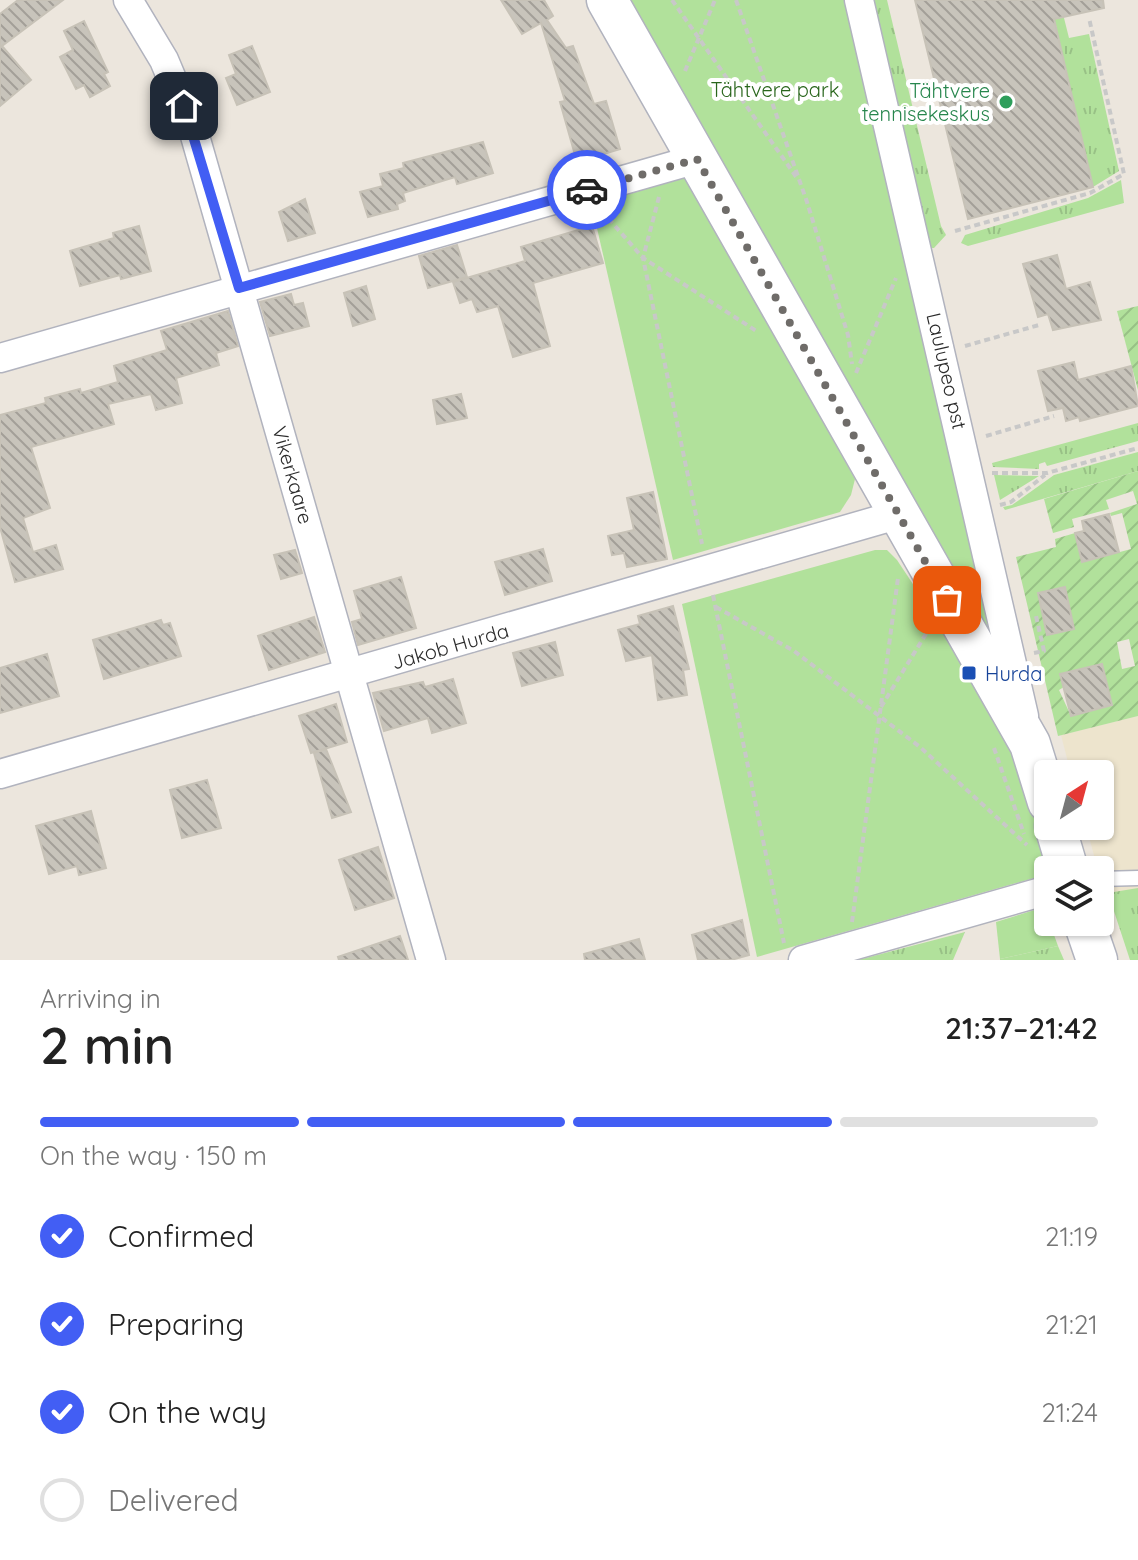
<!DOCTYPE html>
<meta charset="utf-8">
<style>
:root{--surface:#fff;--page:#f2f2f2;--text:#222;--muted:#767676;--line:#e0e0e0;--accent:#425ef4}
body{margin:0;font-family:Quicksand,sans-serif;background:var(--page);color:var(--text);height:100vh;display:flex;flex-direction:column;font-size:30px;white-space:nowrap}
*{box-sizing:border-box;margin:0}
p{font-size:26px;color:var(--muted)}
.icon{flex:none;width:44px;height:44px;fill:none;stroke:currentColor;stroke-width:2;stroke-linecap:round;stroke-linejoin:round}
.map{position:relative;height:960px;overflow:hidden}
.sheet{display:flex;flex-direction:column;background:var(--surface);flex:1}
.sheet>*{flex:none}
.needle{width:52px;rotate:36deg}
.fabs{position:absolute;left:1034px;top:760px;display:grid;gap:16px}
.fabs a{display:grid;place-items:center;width:80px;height:80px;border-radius:8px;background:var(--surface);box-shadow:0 2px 6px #0004;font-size:40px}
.pin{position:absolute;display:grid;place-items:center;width:68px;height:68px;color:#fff;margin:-34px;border-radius:16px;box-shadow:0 4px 12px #0006}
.courier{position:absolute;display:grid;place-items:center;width:80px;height:80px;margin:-40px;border:6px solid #425ef4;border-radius:50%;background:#fff;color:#222;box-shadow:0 2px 10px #0007}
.summary em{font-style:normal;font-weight:600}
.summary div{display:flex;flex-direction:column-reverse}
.summary{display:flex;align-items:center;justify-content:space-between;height:136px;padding:0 40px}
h1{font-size:52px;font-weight:600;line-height:60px}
.bar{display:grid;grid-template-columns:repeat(4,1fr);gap:12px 8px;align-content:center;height:96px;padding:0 40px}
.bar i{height:10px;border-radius:6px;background:var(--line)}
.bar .current{background:var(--accent)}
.bar p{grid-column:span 4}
ol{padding:0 40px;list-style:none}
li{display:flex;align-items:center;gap:24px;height:88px}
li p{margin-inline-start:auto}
li .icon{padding:8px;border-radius:50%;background:var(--accent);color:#fff;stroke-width:4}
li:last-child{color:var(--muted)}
li i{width:44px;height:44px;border:4px solid var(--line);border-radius:50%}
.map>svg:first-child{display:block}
.education{fill:#ede4cd}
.grass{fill:url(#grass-tufts)}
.park{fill:#b1e19b}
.garden{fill:url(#garden-furrows);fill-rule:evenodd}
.building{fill:url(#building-back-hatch);stroke:#c7c2b7;stroke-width:2}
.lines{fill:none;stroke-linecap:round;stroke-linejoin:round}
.service-casing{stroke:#b1b3be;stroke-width:17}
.minor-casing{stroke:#b1b3be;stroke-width:31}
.secondary-casing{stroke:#b1b3be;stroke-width:43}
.path{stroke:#c8c8c8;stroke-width:4;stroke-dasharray:6 4;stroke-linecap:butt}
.service{stroke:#fff;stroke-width:14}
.minor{stroke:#fff;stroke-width:28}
.secondary{stroke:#fff;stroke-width:40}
.done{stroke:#6f6c69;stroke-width:8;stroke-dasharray:0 14.4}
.route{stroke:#425ef4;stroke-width:10}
.leisure-dot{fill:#2e9e5b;stroke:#fff;stroke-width:3}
.transit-dot{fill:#1a4fb4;stroke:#fff;stroke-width:3}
.labels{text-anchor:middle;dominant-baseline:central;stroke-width:8;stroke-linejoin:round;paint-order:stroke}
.park-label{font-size:20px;fill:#29661c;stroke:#fff}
.leisure-label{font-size:20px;fill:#27864d;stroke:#fff;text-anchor:end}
.street-label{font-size:20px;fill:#2b2b2b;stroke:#fff}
.transit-label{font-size:20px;fill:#164399;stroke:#fff;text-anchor:start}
</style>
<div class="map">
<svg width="1138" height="960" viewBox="0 0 1138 960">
<defs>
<pattern id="grass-tufts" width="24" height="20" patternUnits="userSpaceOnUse" patternTransform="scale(2)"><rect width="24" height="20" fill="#b1e19b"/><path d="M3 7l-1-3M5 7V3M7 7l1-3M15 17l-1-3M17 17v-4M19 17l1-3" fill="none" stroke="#98c186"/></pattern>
<pattern id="garden-furrows" width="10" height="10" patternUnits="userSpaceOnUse" patternTransform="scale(2)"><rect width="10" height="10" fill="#b1e19b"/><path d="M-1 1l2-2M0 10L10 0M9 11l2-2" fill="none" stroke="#98c186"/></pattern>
<pattern id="building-back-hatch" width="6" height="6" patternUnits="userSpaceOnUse" patternTransform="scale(2)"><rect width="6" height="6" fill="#c8c4bb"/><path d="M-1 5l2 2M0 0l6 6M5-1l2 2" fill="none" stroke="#a39f98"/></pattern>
</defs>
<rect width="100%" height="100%" fill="#ece6dd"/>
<path class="education" d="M 1138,716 L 1138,960 L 1108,893 L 1111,891 L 1101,859 L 1095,859 L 1086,826 L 1100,826 L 1100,774 L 1071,774 L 1061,735 Z"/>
<g class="grass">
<path d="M 866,0 L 887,0 L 941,226 L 946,235 L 934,248 L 926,248 Z"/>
<path d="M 1063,14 L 1069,38 L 1089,34 L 1119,171 L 1093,187 L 1054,17 Z"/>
<path d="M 1121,180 L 1124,203 L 968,246 L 961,243 L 965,235 L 1088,198 Z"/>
<path d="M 1138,423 L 1138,441 L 1047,466 L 1045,462 L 1039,464 L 1039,469 L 993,467 L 992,463 Z"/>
<path d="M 1138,452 L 1138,471 L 1005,510 L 1003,507 L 1012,505 L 1054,475 Z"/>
<path d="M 994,475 L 1039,476 L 1000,500 Z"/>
<path d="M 1138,888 L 1138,960 L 1130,960 L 1108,893 Z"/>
<path d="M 965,932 L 953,960 L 858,960 Z"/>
<path d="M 1058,946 L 1064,960 L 1000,960 L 1000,959 Z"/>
</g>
<g class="park">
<path d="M 622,0 L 847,0 L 995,627 L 992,642 Z"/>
<path d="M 676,178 L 685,179 L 693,188 L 855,479 L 851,495 L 840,512 L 673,560 L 591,202 Z"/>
<path d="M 875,550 L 887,550 L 897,560 L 999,714 L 1019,751 L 1049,856 L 1048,874 L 757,957 L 682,604 Z"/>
<path d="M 1044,907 L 1058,946 L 1000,959 L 996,922 Z"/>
</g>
<g class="garden">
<path d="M 1138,306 L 1138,390 L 1117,311 Z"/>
<path d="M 1138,471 L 1138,716 L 1058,736 L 1016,557 L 1056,547 L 1055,539 L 1075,533 L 1083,562 L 1131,549 L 1122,513 L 1111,516 L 1110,513 L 1137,504 L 1133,491 L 1106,500 L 1109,509 L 1072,519 L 1074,527 L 1053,533 L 1044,499 ZM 1065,587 L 1074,629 L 1047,635 L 1038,593 ZM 1129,639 L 1135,666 L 1122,669 L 1117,642 ZM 1101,664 L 1112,705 L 1071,716 L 1059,690 Z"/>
</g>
<g class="building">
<path d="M 18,0 L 63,0 L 2,46 L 31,80 L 0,106 L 0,14 Z"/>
<path d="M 501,0 L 544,0 L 553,16 L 547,20 L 566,48 L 573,46 L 594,104 L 606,101 L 620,149 L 577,162 L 560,102 L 565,101 L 541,23 L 522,34 Z"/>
<path d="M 915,0 L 1103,0 L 1104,8 L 1054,19 L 1093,187 L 968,219 Z"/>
<path d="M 84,21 L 108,72 L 104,74 L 110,86 L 90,97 L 84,85 L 76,89 L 60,57 L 73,50 L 64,31 Z"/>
<path d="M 252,46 L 270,92 L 237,105 L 226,78 L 236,74 L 229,55 Z"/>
<path d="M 483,142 L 493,173 L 457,184 L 455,177 L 403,193 L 405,201 L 397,204 L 398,209 L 368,217 L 360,192 L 383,186 L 380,174 L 404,168 L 403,163 Z"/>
<path d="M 305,199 L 315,233 L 288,241 L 279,212 Z"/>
<path d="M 139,226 L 151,271 L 121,279 L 120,275 L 80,286 L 70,251 L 114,238 L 113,233 Z"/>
<path d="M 592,226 L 603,263 L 533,283 L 550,346 L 513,357 L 498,306 L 477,312 L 472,299 L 460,303 L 453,282 L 525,261 L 521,247 Z"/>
<path d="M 457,245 L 467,277 L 428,288 L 419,256 Z"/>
<path d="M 1057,255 L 1066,289 L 1090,282 L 1101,320 L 1053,330 L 1048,314 L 1038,317 L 1023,264 Z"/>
<path d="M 366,286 L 375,319 L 353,326 L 344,293 Z"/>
<path d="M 291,294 L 294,305 L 303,303 L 309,326 L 270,336 L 260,302 Z"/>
<path d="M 228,311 L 238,346 L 216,353 L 219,365 L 176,378 L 182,403 L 156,410 L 151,394 L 108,404 L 114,424 L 31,447 L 50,508 L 23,518 L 33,552 L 56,545 L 63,569 L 15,582 L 0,527 L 0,415 L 46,403 L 45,398 L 80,389 L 81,393 L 118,382 L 114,366 L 167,350 L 161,331 Z"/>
<path d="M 1074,362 L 1078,380 L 1131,366 L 1138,406 L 1080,421 L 1079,417 L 1066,421 L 1063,408 L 1048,411 L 1038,371 Z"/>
<path d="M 461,394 L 467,418 L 437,424 L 433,400 Z"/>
<path d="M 653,492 L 667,559 L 627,567 L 624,553 L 612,555 L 608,536 L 634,530 L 627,498 Z"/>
<path d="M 1109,514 L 1119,552 L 1082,562 L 1075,533 L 1084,531 L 1082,521 Z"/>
<path d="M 543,549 L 552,581 L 505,595 L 495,562 Z"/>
<path d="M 295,550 L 302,573 L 281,579 L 274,555 Z"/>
<path d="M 401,577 L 416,628 L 358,645 L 352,622 L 362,619 L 354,591 Z"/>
<path d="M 1065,587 L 1074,629 L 1047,635 L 1038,593 Z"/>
<path d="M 673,606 L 689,669 L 683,670 L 687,695 L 658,700 L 652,655 L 626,661 L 618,630 L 640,624 L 638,616 Z"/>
<path d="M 314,617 L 325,652 L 269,670 L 258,636 Z"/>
<path d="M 161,620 L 163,625 L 170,623 L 181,656 L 104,679 L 93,640 Z"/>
<path d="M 555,642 L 563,675 L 522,686 L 513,653 Z"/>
<path d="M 47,654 L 59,696 L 0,713 L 0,668 Z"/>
<path d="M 1102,664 L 1112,705 L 1071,716 L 1060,674 Z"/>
<path d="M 453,679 L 466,723 L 432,733 L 428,718 L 384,731 L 373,693 L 423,682 L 425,687 Z"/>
<path d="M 336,704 L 347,742 L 311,753 L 299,716 Z"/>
<path d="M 326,749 L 351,812 L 332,818 L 314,753 Z"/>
<path d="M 207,780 L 221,828 L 182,838 L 170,790 Z"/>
<path d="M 91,811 L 106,868 L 79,875 L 77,866 L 49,874 L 36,826 Z"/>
<path d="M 378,847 L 394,898 L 355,910 L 339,860 Z"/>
<path d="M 742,920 L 749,955 L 731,960 L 698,960 L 692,935 Z"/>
<path d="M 400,936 L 408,960 L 339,960 L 338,957 Z"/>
<path d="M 639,939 L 645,960 L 585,960 L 584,954 Z"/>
</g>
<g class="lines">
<defs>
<path id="service" d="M 1100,879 L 1138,878"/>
<g id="minor">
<path d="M 128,0 L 164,60 L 193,129 L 431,960"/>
<path d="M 859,0 L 1024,716"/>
<path d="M 0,358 L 697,159"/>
<path d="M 0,774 L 900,514"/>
<path d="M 803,960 L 1048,890"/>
</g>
<g id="secondary">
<path d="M 607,0 L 1030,744 L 1048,802"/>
<path d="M 1055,826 L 1068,870"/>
<path d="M 1084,922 L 1097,960"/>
</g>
</defs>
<use href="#service" class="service-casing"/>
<use href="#minor" class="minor-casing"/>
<use href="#secondary" class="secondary-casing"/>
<g class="path">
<path d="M 672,0 L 797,178"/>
<path d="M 736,0 L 807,202 L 848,335 L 852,364"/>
<path d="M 685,71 L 715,0"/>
<path d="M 659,197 L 643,258 L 702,544"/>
<path d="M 602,211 L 643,258 L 758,332"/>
<path d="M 955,231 L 1090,193 L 1124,174 L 1089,18"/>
<path d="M 965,346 L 1039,325"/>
<path d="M 856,373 L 896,278"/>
<path d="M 986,436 L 1054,416"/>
<path d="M 992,473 L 1047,473 L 1138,448"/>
<path d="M 1000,505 L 1011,502 L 1045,475"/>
<path d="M 713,595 L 784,943"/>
<path d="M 716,607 L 794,651 L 920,747 L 1027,845"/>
<path d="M 1034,653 L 1044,651 L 1036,616"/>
<path d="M 881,707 L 929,629"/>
<path d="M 994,748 L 1024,834"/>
<path d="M 852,922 L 898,578"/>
</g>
<use href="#service" class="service"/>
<use href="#minor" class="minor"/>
<use href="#secondary" class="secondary"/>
</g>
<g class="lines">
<path class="done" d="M 587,190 L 697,159 L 947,600"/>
<path class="route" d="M 184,106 L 239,288 L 587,190"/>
</g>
<circle class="leisure-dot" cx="1006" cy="102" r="8"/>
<rect class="transit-dot" x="961" y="665" width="16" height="16" rx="4"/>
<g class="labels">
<g class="park-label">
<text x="775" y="89">Tähtvere park</text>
</g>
<g class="leisure-label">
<text x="990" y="90">Tähtvere<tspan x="990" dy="23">tennisekeskus</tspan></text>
</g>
<g class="street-label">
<text transform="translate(947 371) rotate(77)">Laulupeo pst</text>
<text transform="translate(293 475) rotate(74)">Vikerkaare</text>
<text transform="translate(450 646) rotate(-16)">Jakob Hurda</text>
</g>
<g class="transit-label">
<text x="985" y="673">Hurda</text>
</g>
</g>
</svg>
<div class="fabs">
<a><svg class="needle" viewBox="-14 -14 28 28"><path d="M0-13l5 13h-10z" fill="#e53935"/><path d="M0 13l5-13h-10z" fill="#767676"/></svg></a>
<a><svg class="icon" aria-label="layers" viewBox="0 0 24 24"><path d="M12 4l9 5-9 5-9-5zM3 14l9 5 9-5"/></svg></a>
</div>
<div class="pin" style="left:947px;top:600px;background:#ea580c"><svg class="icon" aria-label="bag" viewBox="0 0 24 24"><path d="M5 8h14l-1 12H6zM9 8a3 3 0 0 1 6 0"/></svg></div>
<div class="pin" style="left:184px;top:106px;background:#1f2937"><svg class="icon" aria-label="home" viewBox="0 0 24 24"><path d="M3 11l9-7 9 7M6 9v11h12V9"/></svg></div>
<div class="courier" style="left:587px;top:190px"><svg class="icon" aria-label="car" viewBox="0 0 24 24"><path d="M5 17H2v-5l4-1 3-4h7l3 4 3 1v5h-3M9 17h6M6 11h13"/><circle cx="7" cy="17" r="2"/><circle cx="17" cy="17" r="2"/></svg></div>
</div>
<section class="sheet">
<div class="summary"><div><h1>2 min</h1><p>Arriving in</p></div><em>21:37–21:42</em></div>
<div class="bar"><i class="current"></i><i class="current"></i><i class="current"></i><i></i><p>On the way · 150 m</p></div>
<ol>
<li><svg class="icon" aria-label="check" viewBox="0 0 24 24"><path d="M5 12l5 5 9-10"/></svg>Confirmed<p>21:19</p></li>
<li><svg class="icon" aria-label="check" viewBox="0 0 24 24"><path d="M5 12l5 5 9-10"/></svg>Preparing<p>21:21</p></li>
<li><svg class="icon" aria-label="check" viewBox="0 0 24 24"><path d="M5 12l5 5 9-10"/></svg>On the way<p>21:24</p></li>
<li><i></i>Delivered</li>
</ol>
</section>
